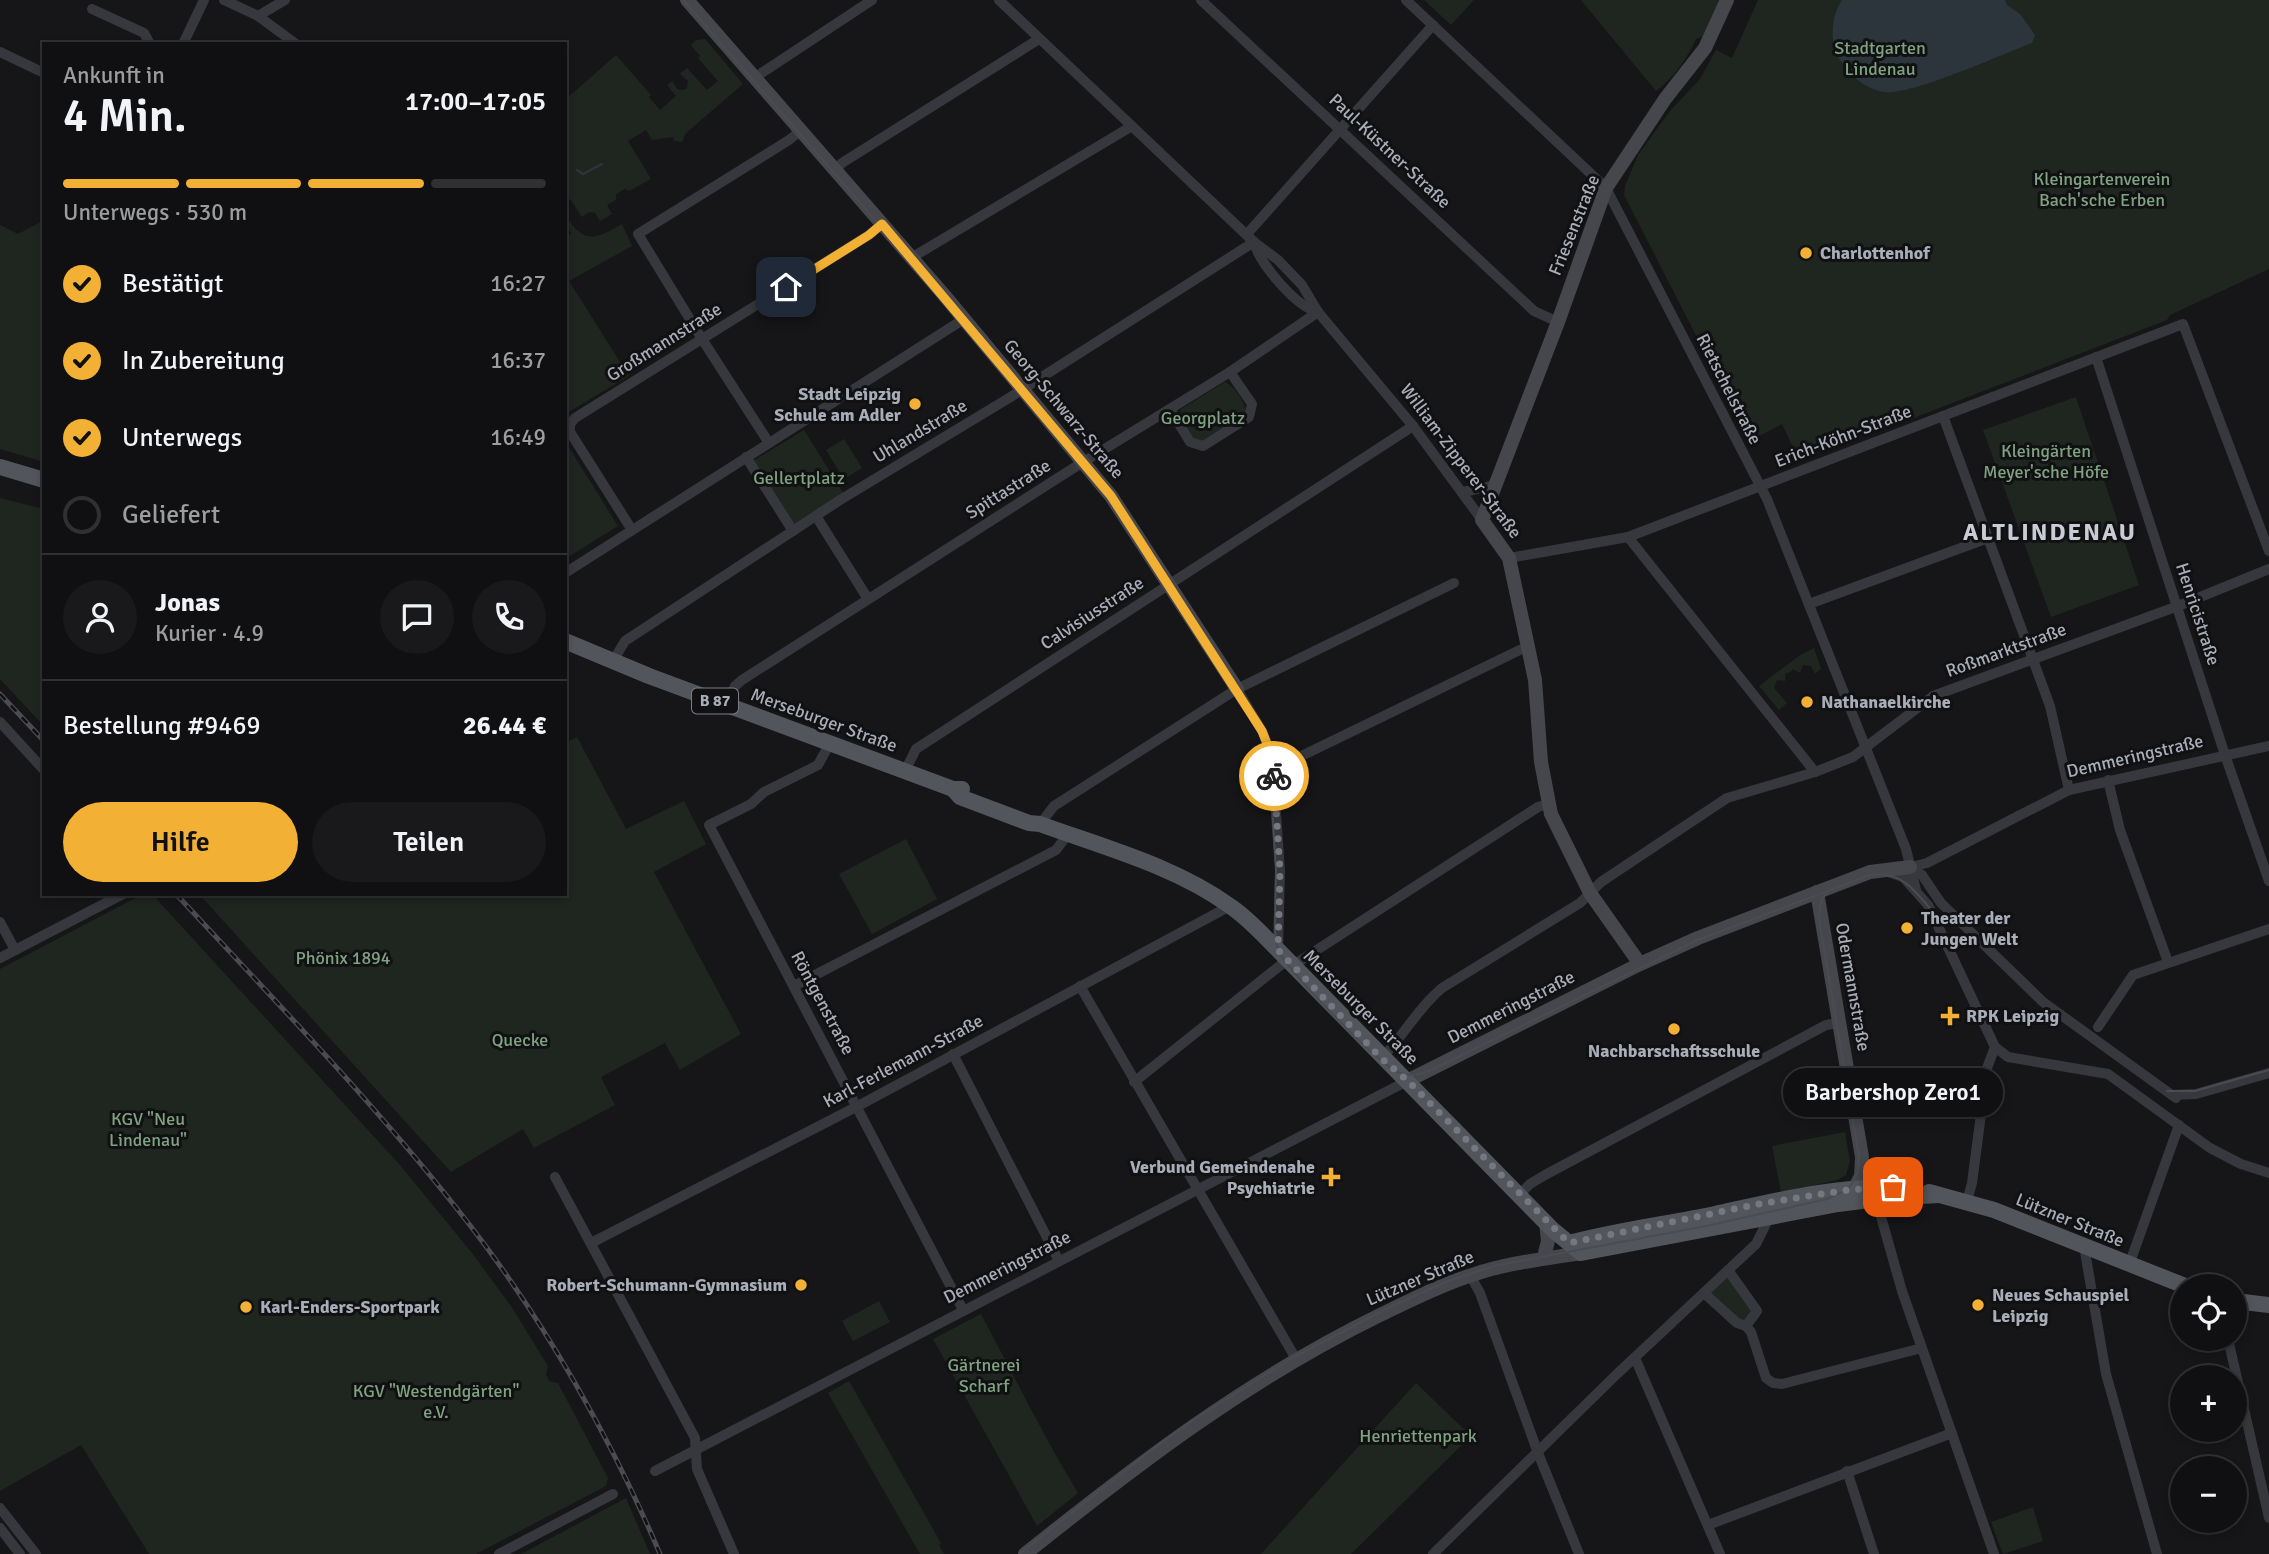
<!DOCTYPE html>
<html lang="de">
<meta charset="utf-8">
<style>
:root{--surface:#101012;--page:#19191b;--text:#f1f3f6;--muted:#9c9d9f;--line:#303032;--accent:#f2b134}
body{margin:0;font-family:Signika,sans-serif;background:var(--page);color:var(--text);height:100vh;display:flex;flex-direction:column;font-size:26px;white-space:nowrap}
*{box-sizing:border-box;margin:0}
p{font-size:23px;color:var(--muted)}
.icon{flex:none;width:38px;height:38px;fill:none;stroke:currentColor;stroke-width:2;stroke-linecap:round;stroke-linejoin:round}
.map{position:relative;flex:1;overflow:hidden}
.sheet{position:absolute;left:42px;top:42px;width:525px;height:854px;display:flex;flex-direction:column;background:var(--surface);border-radius:0px;box-shadow:0 4px 10px #0003,0 0 0 2px var(--line)}
.sheet>*{flex:none}
.tools{position:absolute;left:2170px;top:1274px;display:grid;gap:14px}
.tools a{display:grid;place-items:center;width:77px;height:77px;border-radius:50%;background:var(--surface);box-shadow:0 4px 10px #0003,0 0 0 2px var(--line);font-size:35px}
.pin{position:absolute;display:grid;place-items:center;width:60px;height:60px;color:#fff;margin:-30px;border-radius:14px;box-shadow:0 4px 10px #0006}
.courier{position:absolute;display:grid;place-items:center;width:70px;height:70px;margin:-35px;border:5px solid #f2b134;border-radius:50%;background:#fff;color:#222;box-shadow:0 2px 9px #0007}
.bubble{position:absolute;height:49px;border-radius:24px;background:var(--surface);box-shadow:0 4px 10px #0003,0 0 0 2px var(--line);font-size:23px;font-weight:600;line-height:49px;text-align:center}
.overview em{font-style:normal;font-weight:600}
.overview div{display:flex;flex-direction:column-reverse}
.overview{display:flex;align-items:center;justify-content:space-between;height:119px;padding:0 21px}
h1{font-size:46px;font-weight:600;line-height:52px}
.bar{display:grid;grid-template-columns:repeat(4,1fr);gap:10px 7px;align-content:center;height:84px;padding:0 21px}
.bar i{height:9px;border-radius:5px;background:var(--line)}
.bar .active{background:var(--accent)}
.bar p{grid-column:span 4}
.line{display:flex;align-items:center;gap:18px;padding:0 21px;border-top:2px solid var(--line)}
.line div{flex:1}
.round{display:grid;place-items:center;flex:none;width:74px;height:74px;border-radius:37px;background:var(--page)}
ol{padding:0 21px;list-style:none}
li{display:flex;align-items:center;gap:21px;height:77px}
li p{margin-inline-start:auto}
li .icon{padding:7px;border-radius:50%;background:var(--accent);color:#111;stroke-width:4}
li:last-child{color:var(--muted)}
li i{width:38px;height:38px;border:4px solid var(--line);border-radius:50%}
.cta{display:flex;gap:14px;margin-top:auto;padding:14px 21px}
.cta a{flex:1;height:80px;border-radius:42px;background:var(--accent);color:#111;font-size:28px;font-weight:600;line-height:80px;text-align:center}
.cta a+a{background:var(--page);color:var(--text)}
.map>svg:first-child{display:block}
.green{fill:#1e261f}
.water{fill:#2c353c}
.lines{fill:none;stroke-linecap:round;stroke-linejoin:round}
.stream{stroke:#2c353c;stroke-width:2.5}
.street{stroke:#37383d;stroke-width:10}
.secondary{stroke:#45474d;stroke-width:14}
.primary{stroke:#53555c;stroke-width:16}
.tram{stroke:#4a4c52;stroke-width:2}
.rail-casing{stroke:#4a4c52;stroke-width:5}
.rail{stroke:#111113;stroke-width:2.5;stroke-dasharray:8;stroke-linecap:butt}
.done{stroke:#757880;stroke-width:7;stroke-dasharray:0 12.6}
.route{stroke:#f2b134;stroke-width:9}
.poi-dot{fill:#f2b134;stroke:#111113;stroke-width:2.5}
.labels{text-anchor:middle;dominant-baseline:central;stroke-width:6;stroke-linejoin:round;paint-order:stroke}
.shield{fill:#111113;stroke:#7b7e86;stroke-width:2}
.shield-label{font-size:16px;font-weight:bold;fill:#a8adb8}
.park-label{font-size:18px;fill:#7fa381;stroke:#111113}
.street-label{font-size:18px;fill:#a8adb8;stroke:#111113}
.poi-label{font-size:18px;font-weight:bold;fill:#a8adb8;stroke:#111113;text-anchor:start}
.district-label{font-size:24px;font-weight:bold;letter-spacing:2px;fill:#c9ccd4;stroke:#111113}
</style>
<div class="map">
<svg width="2269" height="1554" viewBox="0 0 2269 1554">
<rect width="100%" height="100%" fill="#161618"/>
<g class="green">
<path d="M 1424,0 L 1474,0 L 1451,25 Z"/>
<path d="M 1581,0 L 1720,0 L 1704,36 L 1696,39 C 1688,57 1673,79 1656,91 Z"/>
<path d="M 1758,0 L 2269,0 L 2269,269 L 2170,315 L 2167,320 L 1890,427 L 1886,419 L 1796,454 L 1782,424 L 1750,441 L 1624,195 L 1625,186 L 1638,155 L 1670,111 L 1700,79 L 1716,50 L 1732,58 Z"/>
<path d="M 705,39 L 743,84 L 686,133 L 682,142 L 674,141 L 673,137 L 652,140 L 646,130 L 628,141 L 651,179 L 629,191 L 625,189 L 616,194 L 616,200 L 607,205 L 612,214 L 600,221 L 595,213 L 589,212 L 582,217 L 570,199 L 565,202 L 565,100 L 616,55 L 651,95 L 649,97 L 660,110 L 676,96 L 667,85 L 672,81 L 677,89 L 684,90 L 687,88 L 688,81 L 680,74 L 687,68 L 707,90 L 718,81 L 698,58 L 700,56 L 691,45 L 696,40 Z"/>
<path d="M 566,216 C 584,245 596,239 622,224 L 632,246 L 569,281 L 629,376 L 565,414 L 565,240 L 571,233 L 565,223 Z"/>
<path d="M 44,220 L 44,462 L 0,449 L 0,225 L 18,234 Z"/>
<path d="M 1225,382 C 1235,387 1245,402 1246,413 L 1201,441 L 1192,439 L 1180,417 L 1181,409 Z"/>
<path d="M 2076,397 L 2139,585 L 2051,617 L 1983,430 Z"/>
<path d="M 804,430 L 844,494 L 795,526 L 753,461 Z"/>
<path d="M 844,439 L 862,468 L 844,479 L 826,450 Z"/>
<path d="M 565,441 L 618,526 L 565,559 Z"/>
<path d="M 0,498 L 44,509 L 44,726 L 0,679 Z"/>
<path d="M 1814,648 L 1821,669 L 1815,674 L 1811,666 L 1803,665 L 1800,673 L 1793,669 L 1792,671 L 1785,674 L 1785,681 L 1777,680 L 1774,688 L 1787,703 L 1779,710 L 1759,686 L 1800,655 Z"/>
<path d="M 577,737 L 626,829 L 684,801 L 706,844 L 654,872 L 741,1034 L 680,1070 L 665,1043 L 601,1077 L 615,1105 L 534,1148 L 523,1129 L 451,1172 L 199,894 L 565,894 L 565,743 Z"/>
<path d="M 906,839 L 937,899 L 872,934 L 839,874 Z"/>
<path d="M 143,894 L 152,894 L 400,1165 L 472,1253 L 511,1306 L 548,1366 L 546,1374 L 549,1381 L 558,1383 L 608,1478 L 606,1486 L 476,1554 L 149,1554 L 81,1445 L 0,1491 L 0,969 Z"/>
<path d="M 1845,1132 L 1850,1161 L 1846,1175 L 1837,1180 L 1781,1193 L 1772,1146 Z"/>
<path d="M 1728,1270 L 1756,1308 L 1746,1326 L 1704,1293 Z"/>
<path d="M 879,1301 L 890,1322 L 853,1341 L 842,1321 Z"/>
<path d="M 981,1314 C 1013,1374 1043,1435 1078,1493 L 1037,1526 L 933,1339 Z"/>
<path d="M 849,1381 L 941,1543 L 939,1545 L 944,1554 L 920,1554 L 828,1393 Z"/>
<path d="M 1416,1383 L 1471,1436 L 1351,1554 L 1261,1554 Z"/>
<path d="M 626,1498 L 650,1554 L 521,1554 Z"/>
<path d="M 2033,1507 L 2043,1541 L 2003,1554 L 1991,1522 Z"/>
</g>
<path class="water" d="M 1842,0 L 2005,0 L 2007,5 L 2020,14 L 2035,35 L 2032,43 C 2002,54 1911,96 1884,92 C 1862,88 1850,74 1838,57 C 1829,41 1832,14 1842,0 Z"/>
<g class="lines">
<path class="stream" d="M 577,170 L 583,174 L 602,164"/>
<g class="street">
<path d="M 224,0 L 258,16 L 296,44"/>
<path d="M 999,0 L 1254,242 L 1278,260 L 1302,285 L 1318,312 L 1413,426 L 1482,520"/>
<path d="M 1201,0 L 1534,311 L 1558,322"/>
<path d="M 1406,0 L 1606,188 L 1767,499 L 1906,849 L 1916,890"/>
<path d="M 92,9 L 144,33 L 150,44"/>
<path d="M 258,16 L 285,0"/>
<path d="M 183,44 L 204,0"/>
<path d="M 0,52 L 44,73"/>
<path d="M 754,78 L 872,0"/>
<path d="M 836,169 L 842,163 L 1039,39"/>
<path d="M 1247,234 L 1433,25"/>
<path d="M 1254,242 C 1259,263 1296,307 1318,312"/>
<path d="M 911,258 L 1132,126"/>
<path d="M 2096,357 L 2225,755 L 2269,881"/>
<path d="M 1170,409 L 1190,442 L 1203,446 L 1249,417 L 1252,404 L 1230,372"/>
<path d="M 1943,416 L 2050,706 L 2069,790"/>
<path d="M 769,443 L 702,339 L 638,234 L 789,140 L 800,131"/>
<path d="M 746,457 L 793,531"/>
<path d="M 1463,492 L 1496,485"/>
<path d="M 816,516 L 868,599"/>
<path d="M 632,530 L 570,432 L 570,424 L 575,418 L 869,235 L 882,224"/>
<path d="M 1628,537 L 1815,772"/>
<path d="M 1509,558 L 1628,537 L 2183,324 L 2269,551"/>
<path d="M 565,573 L 964,319"/>
<path d="M 1809,604 L 1988,538"/>
<path d="M 613,661 L 625,641 L 840,500 L 1009,398 L 1254,242"/>
<path d="M 1237,689 L 1262,731 L 1272,756 L 1280,871 L 1278,950"/>
<path d="M 727,705 L 735,686 L 742,680 L 1072,469 L 1230,372 L 1318,312"/>
<path d="M 0,722 L 44,770"/>
<path d="M 830,743 L 818,765 L 764,792 L 751,804 L 709,825 L 963,1310"/>
<path d="M 1274,766 L 1289,762 L 1528,646"/>
<path d="M 905,771 L 916,749 L 1413,426"/>
<path d="M 2108,780 L 2120,830 L 2168,962"/>
<path d="M 1040,824 L 1054,806 L 1237,689 L 1454,583"/>
<path d="M 1910,867 L 1927,863 L 2069,790 L 2269,746"/>
<path d="M 1910,867 L 1922,875 L 1941,903 L 2043,1002 L 2176,1098"/>
<path d="M 1888,872 L 1903,877 L 1928,905 L 1995,1047 L 2008,1057 L 2108,1074 L 2210,1148 L 2241,1164 L 2269,1173"/>
<path d="M 0,922 L 15,950"/>
<path d="M 0,958 L 123,894"/>
<path d="M 1292,966 L 1538,807 L 1548,804"/>
<path d="M 794,986 L 1056,850 L 1068,834"/>
<path d="M 1080,986 L 1296,1359"/>
<path d="M 2098,1027 L 2133,975 L 2269,929"/>
<path d="M 953,1054 L 1059,1261"/>
<path d="M 1382,1058 C 1404,1035 1418,1008 1442,988 L 1580,903 L 1601,882 L 1727,798 L 1815,772 L 1853,757 L 1933,696 L 2178,606 L 2269,569"/>
<path d="M 1134,1082 L 1287,960"/>
<path d="M 2172,1095 L 2196,1094 L 2269,1073"/>
<path d="M 555,1177 L 695,1438 L 697,1469 L 734,1554"/>
<path d="M 1519,1195 L 1530,1184 L 1545,1175 L 1826,1025 L 1839,1023"/>
<path d="M 1876,1199 L 1902,1291 L 1994,1554"/>
<path d="M 1967,1201 L 1972,1183 L 1987,1068 L 1995,1047"/>
<path d="M 591,1243 L 858,1106 L 1230,906"/>
<path d="M 2084,1246 L 2106,1374 L 2157,1554"/>
<path d="M 2129,1265 L 2179,1125"/>
<path d="M 1728,1270 L 1757,1311 L 1746,1326"/>
<path d="M 1470,1275 L 1480,1293 L 1538,1453 L 1579,1554"/>
<path d="M 1704,1293 L 1737,1323 L 1746,1326 L 1751,1332 L 1766,1378 L 1773,1383 L 1782,1384 L 1922,1348"/>
<path d="M 2228,1339 L 2269,1518"/>
<path d="M 1635,1358 L 1720,1554"/>
<path d="M 655,1471 L 1407,1081"/>
<path d="M 1847,1471 L 1874,1554"/>
<path d="M 0,1508 L 36,1554"/>
<path d="M 1708,1525 L 1952,1433"/>
<path d="M 0,1528 L 20,1554"/>
<path d="M 499,1554 L 613,1494"/>
<path d="M 1433,1554 L 1617,1374 L 1756,1244 L 1769,1218"/>
</g>
<g class="secondary">
<path d="M 687,0 L 944,295 L 1111,496 L 1237,689"/>
<path d="M 1817,892 L 1862,1157 L 1861,1176 L 1851,1195"/>
<path d="M 1640,964 L 1590,893 L 1551,814 L 1541,762 L 1535,680 L 1509,558 L 1482,520 L 1558,322 L 1606,188 L 1665,99 L 1705,48 L 1727,0"/>
<path d="M 1407,1081 L 1640,964 L 1698,938 L 1870,872 L 1910,867"/>
<path d="M 1545,1253 L 1548,1241 L 1546,1222"/>
<path d="M 1025,1554 C 1139,1463 1247,1380 1380,1315 C 1409,1301 1440,1285 1472,1275 C 1507,1263 1544,1259 1581,1253"/>
</g>
<g class="primary">
<path d="M 0,467 L 44,480"/>
<path d="M 565,641 L 649,676 L 953,789 L 962,789"/>
<path d="M 953,789 L 960,797 L 1029,823 L 1040,824 C 1103,847 1175,866 1230,906 C 1248,918 1263,935 1278,950 L 1553,1230 L 1581,1253 L 1838,1204 L 1885,1198 L 1939,1195"/>
<path d="M 1929,1192 L 1994,1210 L 2185,1286"/>
<path d="M 1569,1243 C 1617,1230 1667,1224 1715,1214 C 1774,1201 1841,1184 1900,1188"/>
<path d="M 2235,1301 L 2269,1305"/>
</g>
<g class="tram">
<path d="M 683,0 L 958,315 L 1109,497 L 1235,690 L 1259,731 L 1269,757 L 1276,869 L 1275,929 L 1276,943 L 1281,956 C 1298,979 1377,1065 1400,1073 C 1411,1077 1421,1074 1431,1070 L 1698,940 L 1870,875 C 1900,870 1915,890 1932,911"/>
<path d="M 2167,1091 L 2195,1091 L 2269,1070"/>
<path d="M 1019,1554 L 1162,1442 L 1204,1413 L 1294,1357 L 1392,1306 L 1448,1281 L 1494,1266 L 1706,1226 L 1827,1199 L 1847,1190 L 1851,1185 L 1858,1172 L 1859,1157 L 1819,919 L 1821,901 L 1829,889"/>
</g>
<defs>
<g id="rail">
<path d="M 0,694 L 44,741"/>
<path d="M 176,894 C 276,1002 379,1108 469,1224 C 545,1322 612,1440 660,1554"/>
</g>
</defs>
<use href="#rail" class="rail-casing"/>
<use href="#rail" class="rail"/>
</g>
<g class="lines">
<path class="done" d="M 1274,776 L 1280,871 L 1278,950 L 1381,1058 L 1408,1081 L 1569,1243 L 1759,1204 L 1847,1190 L 1893,1187"/>
<path class="route" d="M 786,287 L 869,235 L 882,224 L 1111,496 L 1262,731 L 1272,756 L 1274,776"/>
</g>
<g class="poi-dot">
<circle cx="1806" cy="253" r="7"/>
<circle cx="915" cy="404" r="7"/>
<circle cx="1807" cy="702" r="7"/>
<circle cx="1907" cy="928" r="7"/>
<path d="M1946.5 1005.5h7v7h7v7h-7v7h-7v-7h-7v-7h7z"/>
<circle cx="1674" cy="1029" r="7"/>
<path d="M1327.5 1166.5h7v7h7v7h-7v7h-7v-7h-7v-7h7z"/>
<circle cx="801" cy="1285" r="7"/>
<circle cx="1978" cy="1305" r="7"/>
<circle cx="246" cy="1307" r="7"/>
</g>
<g class="labels">
<rect class="shield" x="692" y="688.5" width="46" height="25" rx="5"/>
<g class="shield-label">
<text x="715" y="701">B 87</text>
</g>
<g class="park-label">
<text x="1880" y="48">Stadtgarten<tspan x="1880" dy="21">Lindenau</tspan></text>
<text x="2102" y="179">Kleingartenverein<tspan x="2102" dy="21">Bach'sche Erben</tspan></text>
<text x="1203" y="418">Georgplatz</text>
<text x="2046" y="451">Kleingärten<tspan x="2046" dy="21">Meyer'sche Höfe</tspan></text>
<text x="799" y="478">Gellertplatz</text>
<text x="343" y="958">Phönix 1894</text>
<text x="520" y="1040">Quecke</text>
<text x="148" y="1119">KGV "Neu<tspan x="148" dy="21">Lindenau"</tspan></text>
<text x="984" y="1365">Gärtnerei<tspan x="984" dy="21">Scharf</tspan></text>
<text x="436" y="1391">KGV "Westendgärten"<tspan x="436" dy="21">e.V.</tspan></text>
<text x="1418" y="1436">Henriettenpark</text>
</g>
<g class="street-label">
<text transform="translate(1390 151) rotate(43)">Paul-Küstner-Straße</text>
<text transform="translate(1574 225) rotate(-68)">Friesenstraße</text>
<text transform="translate(664 342) rotate(-32)">Großmannstraße</text>
<text transform="translate(1729 389) rotate(63)">Rietschelstraße</text>
<text transform="translate(1064 409) rotate(50)">Georg-Schwarz-Straße</text>
<text transform="translate(920 431) rotate(-31)">Uhlandstraße</text>
<text transform="translate(1843 436) rotate(-21)">Erich-Köhn-Straße</text>
<text transform="translate(1461 461) rotate(53)">William-Zipperer-Straße</text>
<text transform="translate(1008 489) rotate(-32)">Spittastraße</text>
<text transform="translate(1092 613) rotate(-33)">Calvisiusstraße</text>
<text transform="translate(2198 614) rotate(72)">Henricistraße</text>
<text transform="translate(2006 650) rotate(-20)">Roßmarktstraße</text>
<text transform="translate(824 720) rotate(20)">Merseburger Straße</text>
<text transform="translate(2135 756) rotate(-13)">Demmeringstraße</text>
<text transform="translate(1853 987) rotate(80)">Odermannstraße</text>
<text transform="translate(823 1003) rotate(62)">Röntgenstraße</text>
<text transform="translate(1361 1007) rotate(45)">Merseburger Straße</text>
<text transform="translate(1511 1007) rotate(-27)">Demmeringstraße</text>
<text transform="translate(903 1061) rotate(-28)">Karl-Ferlemann-Straße</text>
<text transform="translate(2070 1220) rotate(22)">Lützner Straße</text>
<text transform="translate(1007 1267) rotate(-27)">Demmeringstraße</text>
<text transform="translate(1420 1278) rotate(-23)">Lützner Straße</text>
</g>
<g class="poi-label">
<text x="1820" y="253">Charlottenhof</text>
<text x="901" y="394" text-anchor="end">Stadt Leipzig<tspan x="901" dy="21">Schule am Adler</tspan></text>
<text x="1821" y="702">Nathanaelkirche</text>
<text x="1921" y="918">Theater der<tspan x="1921" dy="21">Jungen Welt</tspan></text>
<text x="1966" y="1016">RPK Leipzig</text>
<text x="1674" y="1051" text-anchor="middle">Nachbarschaftsschule</text>
<text x="1315" y="1167" text-anchor="end">Verbund Gemeindenahe<tspan x="1315" dy="21">Psychiatrie</tspan></text>
<text x="787" y="1285" text-anchor="end">Robert-Schumann-Gymnasium</text>
<text x="1992" y="1295">Neues Schauspiel<tspan x="1992" dy="21">Leipzig</tspan></text>
<text x="260" y="1307">Karl-Enders-Sportpark</text>
</g>
<g class="district-label">
<text x="2050" y="532">ALTLINDENAU</text>
</g>
</g>
</svg>
<div class="tools">
<a><svg class="icon" aria-label="locate" viewBox="0 0 24 24"><circle cx="12" cy="12" r="6"/><path d="M12 2v4M12 18v4M2 12h4M18 12h4"/></svg></a>
<a>+</a>
<a>−</a>
</div>
<div class="pin" style="left:1893px;top:1187px;background:#ea580c"><svg class="icon" aria-label="bag" viewBox="0 0 24 24"><path d="M5 8h14l-1 12H6zM9 8a3 3 0 0 1 6 0"/></svg></div>
<div class="pin" style="left:786px;top:287px;background:#1f2937"><svg class="icon" aria-label="home" viewBox="0 0 24 24"><path d="M3 11l9-7 9 7M6 9v11h12V9"/></svg></div>
<div class="courier" style="left:1274px;top:776px"><svg class="icon" aria-label="bike" viewBox="0 0 24 24"><circle cx="6" cy="16" r="4"/><circle cx="18" cy="16" r="4"/><path d="M6 16l4-8h5l3 8M10 8l3 8H6M13 5h3"/></svg></div>
<div class="bubble" style="left:1783px;top:1068px;width:220px">Barbershop Zero1</div>
<section class="sheet">
<div class="overview"><div><h1>4 Min.</h1><p>Ankunft in</p></div><em>17:00–17:05</em></div>
<div class="bar"><i class="active"></i><i class="active"></i><i class="active"></i><i></i><p>Unterwegs · 530 m</p></div>
<ol>
<li><svg class="icon" aria-label="check" viewBox="0 0 24 24"><path d="M5 12l5 5 9-10"/></svg>Bestätigt<p>16:27</p></li>
<li><svg class="icon" aria-label="check" viewBox="0 0 24 24"><path d="M5 12l5 5 9-10"/></svg>In Zubereitung<p>16:37</p></li>
<li><svg class="icon" aria-label="check" viewBox="0 0 24 24"><path d="M5 12l5 5 9-10"/></svg>Unterwegs<p>16:49</p></li>
<li><i></i>Geliefert</li>
</ol>
<div class="line" style="height:126px"><a class="round"><svg class="icon" aria-label="person" viewBox="0 0 24 24"><circle cx="12" cy="8" r="4"/><path d="M4 21q1-7 8-7t8 7"/></svg></a><div><b>Jonas</b><p>Kurier · 4.9</p></div><a class="round"><svg class="icon" aria-label="chat" viewBox="0 0 24 24"><path d="M4 5h16v11H9l-5 4z"/></svg></a><a class="round"><svg class="icon" aria-label="phone" viewBox="0 0 24 24"><path d="M5 4h4l2 5-3 2q2 4 5 5l2-3 5 2v4C11 20 4 13 5 4z"/></svg></a></div>
<div class="line" style="height:91px"><div>Bestellung #9469</div><b>26.44 €</b></div>
<div class="cta"><a>Hilfe</a><a>Teilen</a></div>
</section>
</div>
